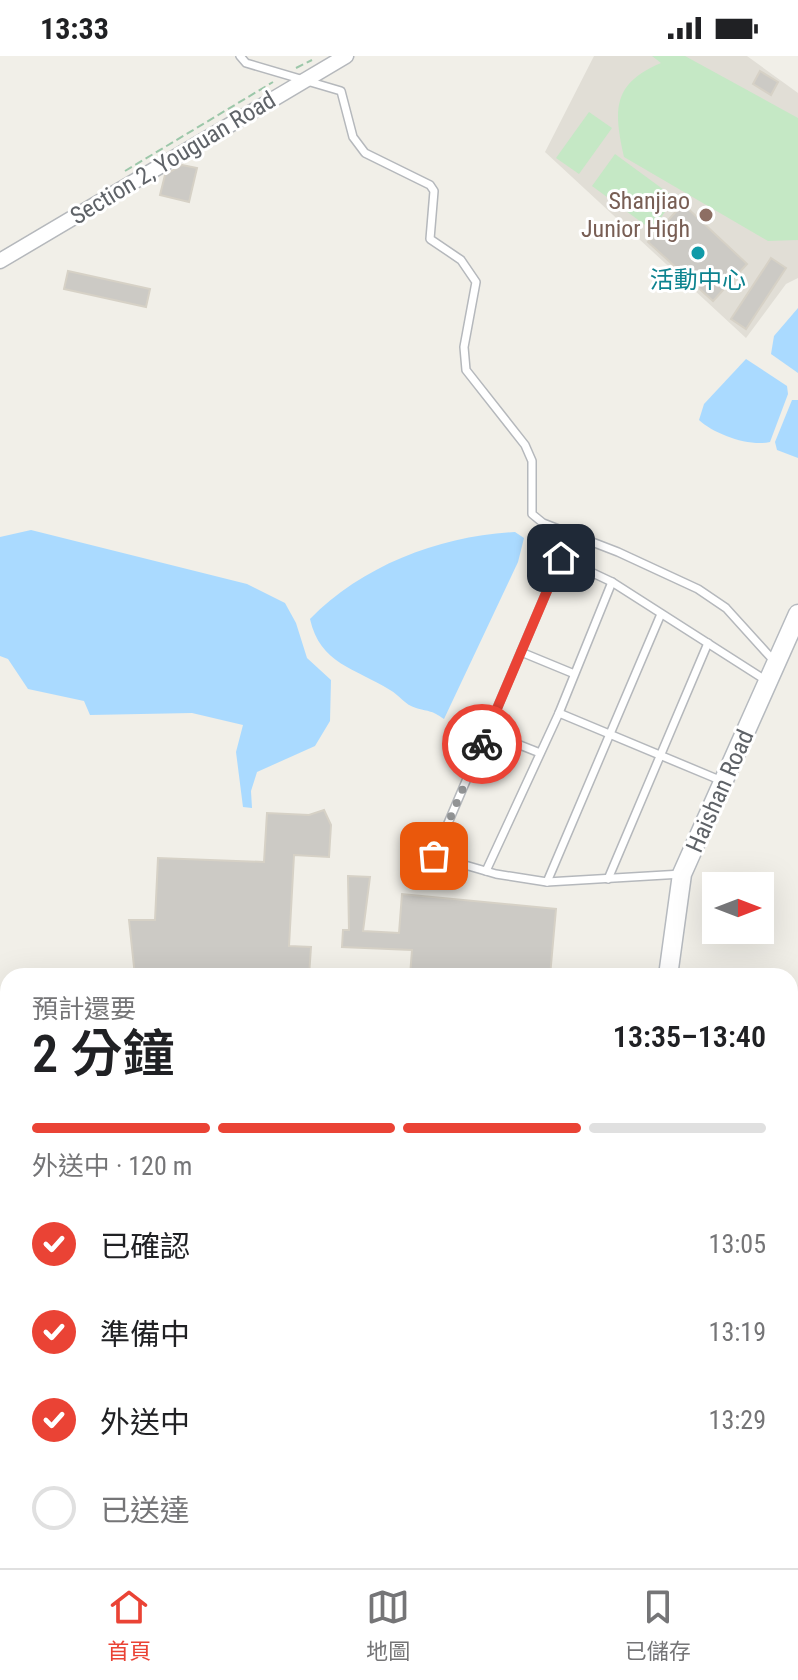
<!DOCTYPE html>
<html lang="zh-TW">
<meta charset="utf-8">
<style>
:root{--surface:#fff;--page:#f2f2f2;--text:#202124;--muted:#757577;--line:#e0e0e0;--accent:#ea4335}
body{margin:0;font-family:"Roboto Condensed","Noto Sans TC",sans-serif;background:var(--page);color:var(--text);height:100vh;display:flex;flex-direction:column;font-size:30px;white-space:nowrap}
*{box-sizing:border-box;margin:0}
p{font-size:26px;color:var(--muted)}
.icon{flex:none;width:44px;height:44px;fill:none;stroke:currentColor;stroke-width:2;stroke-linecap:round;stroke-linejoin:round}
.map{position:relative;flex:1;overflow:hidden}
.sheet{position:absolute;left:0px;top:912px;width:798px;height:600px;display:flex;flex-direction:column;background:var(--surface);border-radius:24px 24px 0 0;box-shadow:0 8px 32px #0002}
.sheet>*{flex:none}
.needle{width:52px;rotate:90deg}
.buttons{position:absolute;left:702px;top:816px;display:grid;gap:16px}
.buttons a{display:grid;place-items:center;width:72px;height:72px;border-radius:0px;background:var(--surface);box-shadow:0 8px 32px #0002;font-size:40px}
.pin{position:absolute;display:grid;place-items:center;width:68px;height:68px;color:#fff;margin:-34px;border-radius:16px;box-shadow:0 4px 12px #0006}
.courier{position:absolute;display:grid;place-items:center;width:80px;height:80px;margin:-40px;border:6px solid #ea4335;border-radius:50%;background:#fff;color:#222;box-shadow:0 2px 10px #0007}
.summary em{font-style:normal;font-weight:600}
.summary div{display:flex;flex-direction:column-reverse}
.summary{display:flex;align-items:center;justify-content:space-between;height:136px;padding:0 32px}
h1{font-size:52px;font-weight:600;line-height:60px}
.bar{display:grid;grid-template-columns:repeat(4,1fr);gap:12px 8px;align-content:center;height:96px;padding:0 32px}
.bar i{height:10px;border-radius:6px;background:var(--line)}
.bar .active{background:var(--accent)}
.bar p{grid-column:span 4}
ol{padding:0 32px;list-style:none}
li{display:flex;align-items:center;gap:24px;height:88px}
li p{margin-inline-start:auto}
li .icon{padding:8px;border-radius:50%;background:var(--accent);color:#fff;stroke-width:4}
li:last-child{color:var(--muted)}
li i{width:44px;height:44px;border:4px solid var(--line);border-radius:50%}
.status{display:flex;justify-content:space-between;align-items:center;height:56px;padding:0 40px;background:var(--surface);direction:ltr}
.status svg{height:22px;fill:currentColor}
.menu{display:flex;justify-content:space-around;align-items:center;height:112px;border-top:2px solid var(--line);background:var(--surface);font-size:22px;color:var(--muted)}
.menu a{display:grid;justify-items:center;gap:4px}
.menu .active{color:var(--accent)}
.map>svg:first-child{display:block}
.education{fill:#e1ded6}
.green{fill:#c5e8c5}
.water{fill:#aadaff}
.building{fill:#cccac5;stroke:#d6d1c6;stroke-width:2}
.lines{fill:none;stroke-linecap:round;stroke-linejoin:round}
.lane-casing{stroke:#b5b8bc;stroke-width:10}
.street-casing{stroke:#b5b8bc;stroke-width:17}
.secondary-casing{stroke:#b6babf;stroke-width:21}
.path{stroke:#9cc7a9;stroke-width:2;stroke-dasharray:8 4;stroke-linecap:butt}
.lane{stroke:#fff;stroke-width:7}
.street{stroke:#fff;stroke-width:14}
.secondary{stroke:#fff;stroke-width:18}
.done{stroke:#929495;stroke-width:8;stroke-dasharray:0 14.4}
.route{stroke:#ea4335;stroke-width:10}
.education-dot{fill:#8d6e63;stroke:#fff;stroke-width:3}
.culture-dot{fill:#0f9aa8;stroke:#fff;stroke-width:3}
.labels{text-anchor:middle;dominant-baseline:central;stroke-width:6;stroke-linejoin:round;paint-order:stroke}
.street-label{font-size:24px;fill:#5f6368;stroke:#fff}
.education-label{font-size:24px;fill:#785e54;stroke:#fff;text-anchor:end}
.culture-label{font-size:24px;fill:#0d838f;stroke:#fff}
</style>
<div class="status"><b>13:33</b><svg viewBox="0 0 49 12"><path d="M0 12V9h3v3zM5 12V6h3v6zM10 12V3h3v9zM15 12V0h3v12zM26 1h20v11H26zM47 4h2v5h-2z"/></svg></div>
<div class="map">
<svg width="798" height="1512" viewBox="0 0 798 1512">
<rect width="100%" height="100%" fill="#f1efe8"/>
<path class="education" d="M 594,0 L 747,0 L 798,37 L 798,222 L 786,228 L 746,282 L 545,96 Z"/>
<g class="green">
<path d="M 652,0 L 685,0 L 798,62 L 798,184 L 768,185 L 624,101 C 613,53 613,27 661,7 Z"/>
<path d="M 589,56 L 612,72 L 579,118 L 556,102 Z"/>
<path d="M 615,98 L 675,142 L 652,174 L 592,130 Z"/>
</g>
<g class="water">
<path d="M 798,252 L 798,317 L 771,298 L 774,280 Z"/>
<path d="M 746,303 L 787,330 L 788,338 L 770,386 C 749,391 714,378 699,364 L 704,348 Z"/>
<path d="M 792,344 L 798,344 L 798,402 L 777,394 L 775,386 Z"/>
<path d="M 31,474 L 247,528 L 285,547 L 296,567 L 307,602 L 331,624 L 330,665 L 315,690 L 257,716 L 251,735 L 252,752 L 243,751 L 236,696 L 243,669 L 192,657 L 90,659 L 84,645 L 28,633 L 8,603 L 0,600 L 0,481 Z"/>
<path d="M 515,476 L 524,482 L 518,506 L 444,663 C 431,654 430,656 416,652 C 405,649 399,639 390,634 C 355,612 320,608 310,563 C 363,509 440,480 515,476 Z"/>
</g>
<g class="building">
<path d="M 760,15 L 778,26 L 771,39 L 753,28 Z"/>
<path d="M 182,109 L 197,112 L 189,146 L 160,139 L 165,119 Z"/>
<path d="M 683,148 L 747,208 L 713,245 L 648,186 Z"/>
<path d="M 771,202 L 786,212 L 746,273 L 731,263 Z"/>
<path d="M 68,215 L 150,233 L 146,251 L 64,233 Z"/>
<path d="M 324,754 L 331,769 L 329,801 L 294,799 L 289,890 L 311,891 L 309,920 L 135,920 L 129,864 L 155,864 L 158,802 L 264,806 L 267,757 L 309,759 Z"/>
<path d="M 348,820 L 370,821 L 363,875 L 399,877 L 402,838 L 556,853 L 550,920 L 410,920 L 412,894 L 342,891 L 343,874 L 349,874 Z"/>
</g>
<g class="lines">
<defs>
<g id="lane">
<path d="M 240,0 L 246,7 L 341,35 L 353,81 L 365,97 L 430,129 L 434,135 L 430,183 L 461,204 L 476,226 L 464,291 L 466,314 L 525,389 L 532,405 L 532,458 L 543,467 L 618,496 L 698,533 L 726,552 L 774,605"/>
<path d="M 521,596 L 572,617"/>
<path d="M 559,657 L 722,725"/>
<path d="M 487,676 L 540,697"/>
<path d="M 486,815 L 559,657 L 612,526"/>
<path d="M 682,818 L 547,826 L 496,818 L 434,800 L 561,502 L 612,526 L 767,625"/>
<path d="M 608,823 L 708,587"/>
<path d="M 547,826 L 661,558"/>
<path d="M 76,1512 L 77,1504"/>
<path d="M 264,1512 L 266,1504"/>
</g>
<g id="street">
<path d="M 0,205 L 346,0"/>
<path d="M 790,1295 L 798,1296"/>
</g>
<g id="secondary">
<path d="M 668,920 L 682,818 L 798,558"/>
<path d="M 0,1454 L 8,1454"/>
<path d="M 303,1504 L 340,1512"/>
<path d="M 438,1512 L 442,1504"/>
</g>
</defs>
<use href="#lane" class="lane-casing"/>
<use href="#street" class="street-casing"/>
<use href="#secondary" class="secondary-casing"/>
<g class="path">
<path d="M 296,12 L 312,4"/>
<path d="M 125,115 L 273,26"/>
</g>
<use href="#lane" class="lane"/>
<use href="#street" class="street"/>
<use href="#secondary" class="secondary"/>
</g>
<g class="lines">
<path class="done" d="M 434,800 L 482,688"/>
<path class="route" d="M 482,688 L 561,502"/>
</g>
<circle class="education-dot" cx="706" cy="159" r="8"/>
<circle class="culture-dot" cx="698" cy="197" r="8"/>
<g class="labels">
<g class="street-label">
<text transform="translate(173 102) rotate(-31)">Section 2, Youguan Road</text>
<text transform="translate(720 735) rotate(-66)">Haishan Road</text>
</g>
<g class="education-label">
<text x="690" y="145">Shanjiao<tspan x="690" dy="28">Junior High</tspan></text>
</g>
<g class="culture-label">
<text x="698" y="224">活動中心</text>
</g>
</g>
</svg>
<div class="buttons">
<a><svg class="needle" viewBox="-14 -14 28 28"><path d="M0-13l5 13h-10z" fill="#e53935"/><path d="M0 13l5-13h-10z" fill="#757577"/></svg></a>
</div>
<div class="pin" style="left:434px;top:800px;background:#ea580c"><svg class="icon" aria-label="bag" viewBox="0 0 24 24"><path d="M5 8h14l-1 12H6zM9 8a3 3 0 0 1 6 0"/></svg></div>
<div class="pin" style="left:561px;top:502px;background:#1f2937"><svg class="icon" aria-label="home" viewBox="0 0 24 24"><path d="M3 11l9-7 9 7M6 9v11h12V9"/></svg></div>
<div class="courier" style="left:482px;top:688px"><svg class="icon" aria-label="bike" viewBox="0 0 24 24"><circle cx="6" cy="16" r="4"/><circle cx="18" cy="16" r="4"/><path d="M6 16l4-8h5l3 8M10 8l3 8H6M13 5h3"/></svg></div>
<section class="sheet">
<div class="summary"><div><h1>2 分鐘</h1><p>預計還要</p></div><em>13:35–13:40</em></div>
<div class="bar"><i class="active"></i><i class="active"></i><i class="active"></i><i></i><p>外送中 · 120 m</p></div>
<ol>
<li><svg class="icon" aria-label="check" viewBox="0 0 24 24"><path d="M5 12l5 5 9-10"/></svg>已確認<p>13:05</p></li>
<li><svg class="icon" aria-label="check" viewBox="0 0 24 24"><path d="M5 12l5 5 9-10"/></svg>準備中<p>13:19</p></li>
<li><svg class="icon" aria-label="check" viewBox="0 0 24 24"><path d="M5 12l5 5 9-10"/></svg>外送中<p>13:29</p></li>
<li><i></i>已送達</li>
</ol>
</section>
</div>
<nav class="menu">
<a class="active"><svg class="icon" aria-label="home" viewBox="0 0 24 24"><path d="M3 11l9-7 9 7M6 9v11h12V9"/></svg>首頁</a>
<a><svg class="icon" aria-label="map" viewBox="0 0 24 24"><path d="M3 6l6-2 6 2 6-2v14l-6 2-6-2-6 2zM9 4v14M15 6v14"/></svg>地圖</a>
<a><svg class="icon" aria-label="saved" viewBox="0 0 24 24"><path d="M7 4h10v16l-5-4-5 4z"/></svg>已儲存</a>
</nav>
